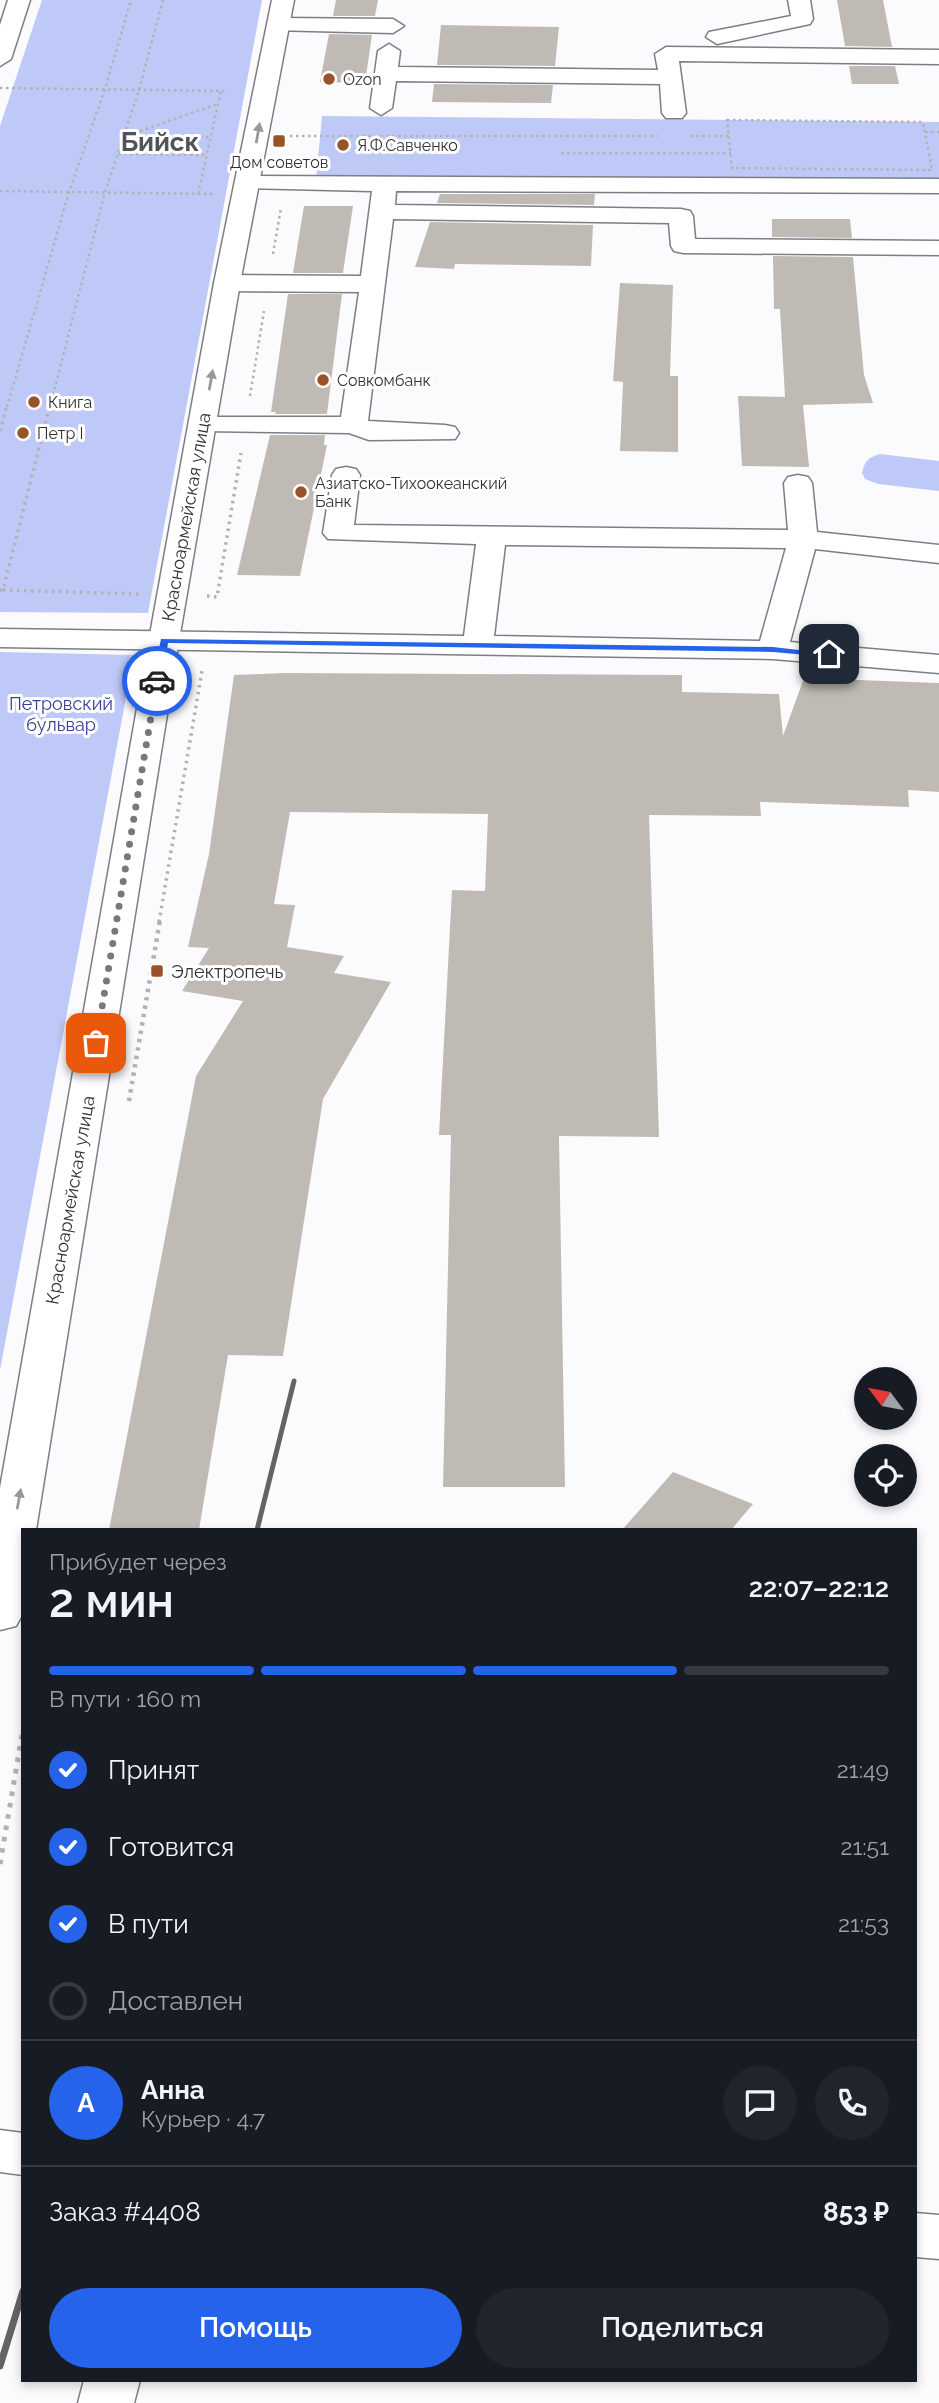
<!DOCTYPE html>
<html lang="ru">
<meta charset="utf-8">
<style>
:root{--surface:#171b24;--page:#20242c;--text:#f1f3f6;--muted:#9ea1a6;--line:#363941;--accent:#2563eb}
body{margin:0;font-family:Raleway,sans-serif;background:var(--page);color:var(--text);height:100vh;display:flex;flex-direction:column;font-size:26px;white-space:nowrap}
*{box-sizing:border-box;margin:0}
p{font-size:23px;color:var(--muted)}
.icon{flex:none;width:38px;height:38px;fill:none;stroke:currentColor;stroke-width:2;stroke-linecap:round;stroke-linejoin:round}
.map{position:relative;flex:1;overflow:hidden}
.drawer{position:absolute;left:21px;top:1528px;width:896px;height:854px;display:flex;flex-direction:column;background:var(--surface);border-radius:0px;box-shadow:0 4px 10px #0003}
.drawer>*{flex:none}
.needle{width:46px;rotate:302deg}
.controls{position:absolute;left:854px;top:1367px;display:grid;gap:14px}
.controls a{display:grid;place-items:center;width:63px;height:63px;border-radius:50%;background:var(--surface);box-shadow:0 4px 10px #0003;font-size:35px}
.pin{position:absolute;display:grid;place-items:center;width:60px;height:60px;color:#fff;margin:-30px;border-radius:14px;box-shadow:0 4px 10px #0006}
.courier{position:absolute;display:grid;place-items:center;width:70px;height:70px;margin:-35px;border:5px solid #2563eb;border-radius:50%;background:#fff;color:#222;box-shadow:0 2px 9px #0007}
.overview em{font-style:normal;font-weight:600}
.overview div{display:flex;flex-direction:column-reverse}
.overview{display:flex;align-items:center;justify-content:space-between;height:119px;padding:0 28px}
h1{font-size:46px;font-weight:600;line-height:52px}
.bar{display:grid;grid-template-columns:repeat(4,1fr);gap:10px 7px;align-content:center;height:84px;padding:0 28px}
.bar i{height:9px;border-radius:5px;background:var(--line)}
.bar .current{background:var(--accent)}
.bar p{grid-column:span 4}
.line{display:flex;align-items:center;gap:18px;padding:0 28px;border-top:2px solid var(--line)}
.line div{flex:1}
.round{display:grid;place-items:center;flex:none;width:74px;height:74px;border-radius:37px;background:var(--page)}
ol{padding:0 28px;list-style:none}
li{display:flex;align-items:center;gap:21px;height:77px}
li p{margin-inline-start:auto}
li .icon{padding:7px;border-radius:50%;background:var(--accent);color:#fff;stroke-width:4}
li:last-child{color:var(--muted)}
li i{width:38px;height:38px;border:4px solid var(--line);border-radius:50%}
.cta{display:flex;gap:14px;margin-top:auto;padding:14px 28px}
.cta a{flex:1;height:80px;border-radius:42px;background:var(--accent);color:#fff;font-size:28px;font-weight:600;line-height:80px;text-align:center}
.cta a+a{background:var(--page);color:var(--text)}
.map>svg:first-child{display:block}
.green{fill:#bfc9f8}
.building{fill:#c0bab5}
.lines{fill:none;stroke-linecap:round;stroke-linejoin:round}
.minor-casing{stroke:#7c7e84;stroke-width:3}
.major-casing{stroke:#7c7e84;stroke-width:3}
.path-far3{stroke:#b2b2b5;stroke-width:2.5;stroke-dasharray:2.5 3.5;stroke-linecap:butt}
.path-far2{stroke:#b2b2b5;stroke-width:3.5;stroke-dasharray:2.5 4.5;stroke-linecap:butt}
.path-far1{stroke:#b2b2b5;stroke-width:4.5;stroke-dasharray:3.5 5;stroke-linecap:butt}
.path{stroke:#b2b2b5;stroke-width:5;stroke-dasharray:4.5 7;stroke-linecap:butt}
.minor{fill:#fff;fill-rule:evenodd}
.major{fill:#fff;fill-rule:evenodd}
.rail-far1{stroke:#646467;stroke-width:5}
.rail{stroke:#646467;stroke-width:7}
.oneway{fill:#98989a}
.route{fill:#2563eb}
.done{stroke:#78787b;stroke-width:7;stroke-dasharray:0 12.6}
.poi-dot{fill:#985328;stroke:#fff;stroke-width:2.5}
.labels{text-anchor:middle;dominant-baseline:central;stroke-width:6;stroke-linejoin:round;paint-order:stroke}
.far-poi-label{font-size:16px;fill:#323235;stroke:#fff;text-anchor:start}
.street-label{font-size:18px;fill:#323235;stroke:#fff}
.park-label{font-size:18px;fill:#383d97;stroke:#fff}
.poi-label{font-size:18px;fill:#323235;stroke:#fff;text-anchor:start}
.far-town-label{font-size:26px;font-weight:bold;fill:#52545a;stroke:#fff}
</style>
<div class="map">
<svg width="939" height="2403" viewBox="0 0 939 2403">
<rect width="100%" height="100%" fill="#fbfbfe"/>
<g class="green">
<path d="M 42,0 L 262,0 L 148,613 L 0,612 L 0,126 Z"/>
<path d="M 322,116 L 939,122 L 939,181 L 316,180 Z"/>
<path d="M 880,454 L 939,461 L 939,491 L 878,484 L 865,479 L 862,473 C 865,460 868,458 880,454 Z"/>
<path d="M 0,652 L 134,655 L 0,1370 Z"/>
</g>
<g class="building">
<path d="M 336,0 L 378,0 L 375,16 L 333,16 Z"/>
<path d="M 837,0 L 883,0 L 892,47 L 845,46 Z"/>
<path d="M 441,25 L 559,27 L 555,66 L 437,65 Z"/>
<path d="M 329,34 L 372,35 L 365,83 L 320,82 Z"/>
<path d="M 849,66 L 895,66 L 899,84 L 852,84 Z"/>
<path d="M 434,84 L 553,85 L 551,103 L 432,102 Z"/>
<path d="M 440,194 L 595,194 L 594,205 L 437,203 Z"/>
<path d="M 304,206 L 353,206 L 343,273 L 293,273 Z"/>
<path d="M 772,219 L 850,219 L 852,238 L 772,237 Z"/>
<path d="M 430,222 L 593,225 L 591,266 L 455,264 L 454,269 L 415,267 Z"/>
<path d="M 773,256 L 853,257 L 864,375 L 873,403 L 803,405 L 809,467 L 742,466 L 738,396 L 785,397 L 780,309 L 774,309 Z"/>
<path d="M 620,283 L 673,285 L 670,376 L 678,376 L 678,452 L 620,451 L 623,382 L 613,381 Z"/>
<path d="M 288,294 L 342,294 L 327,414 L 275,414 L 276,412 L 271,412 Z"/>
<path d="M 270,435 L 325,435 L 324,445 L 327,445 L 300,576 L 237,575 Z"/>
<path d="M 285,673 L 682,675 L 682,692 L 779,694 L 783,736 L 804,678 L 939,683 L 939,792 L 908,790 L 909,807 L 760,802 L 761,816 L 649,815 L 659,1137 L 559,1136 L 565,1487 L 443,1487 L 451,1135 L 439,1135 L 452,890 L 485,891 L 488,814 L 290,812 L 274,904 L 295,905 L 287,947 L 344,956 L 334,973 L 391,982 L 323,1099 L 283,1356 L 228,1355 L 199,1530 L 109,1530 L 196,1076 L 243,1001 L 182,991 L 209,948 L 188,947 L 209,854 L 234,675 Z"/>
<path d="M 673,1472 L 753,1504 L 731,1530 L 622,1530 Z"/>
</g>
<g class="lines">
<defs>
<g id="minor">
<path d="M 788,0 L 810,0 L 813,19 L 810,24 L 717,44 L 706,37 L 709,32 L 791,16 Z"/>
<path d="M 279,18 L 393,19 L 404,26 L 393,33 L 271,30 L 268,25 L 271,20 Z"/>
<path d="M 389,44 L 400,51 L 398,67 L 658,70 L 655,54 L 666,47 L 939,50 L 939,64 L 679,61 L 686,113 L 682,118 L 666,118 L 662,113 L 660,84 L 396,81 L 392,108 L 381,115 L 370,108 L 378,51 Z"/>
<path d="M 249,176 L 939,179 L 939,193 L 396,191 L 395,205 L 681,209 L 690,211 L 693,216 L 695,239 L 939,241 L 939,255 L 683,253 L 674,251 L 671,246 L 669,223 L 393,219 L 368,421 L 445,425 L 455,427 L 459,433 L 455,439 L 369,440 L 349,433 L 204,431 L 194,429 L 190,423 L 194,417 L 341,417 L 359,292 L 227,291 L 218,288 L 214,283 L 218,278 L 227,275 L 361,276 L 372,191 L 240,188 L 237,183 L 240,178 Z"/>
<path d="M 346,467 L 356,469 L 360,475 L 354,525 L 788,530 L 784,483 L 788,477 L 798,475 L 808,477 L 812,483 L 817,532 L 939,545 L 939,563 L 815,549 L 790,642 L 939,655 L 939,673 L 773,659 L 0,647 L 0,629 L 464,636 L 476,544 L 328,539 L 323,533 L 332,475 L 336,469 ZM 505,545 L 786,548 L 760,641 L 494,636 Z"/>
<path d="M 0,2130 L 23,2133 L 23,2175 L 0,2172 Z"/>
<path d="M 915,2213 L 939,2215 L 939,2259 L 915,2257 Z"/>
<path d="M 84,2380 L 140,2380 L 134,2403 L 78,2403 Z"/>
</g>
<g id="major">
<path d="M 8,0 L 30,0 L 11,59 L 0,66 L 0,25 Z"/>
<path d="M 272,0 L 294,0 L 240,283 L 179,640 L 36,1530 L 23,1530 L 22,1615 L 16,1626 L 0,1630 L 0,1488 L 149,640 L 214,283 Z"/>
</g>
</defs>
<use href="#minor" class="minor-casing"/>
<use href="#major" class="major-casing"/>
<g class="path-far3">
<path d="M 0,88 L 228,91"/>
<path d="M 727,120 L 923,122 L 932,170 L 732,168 Z"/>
<path d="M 925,132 L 939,132"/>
<path d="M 290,136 L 657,136"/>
<path d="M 690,136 L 729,136"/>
<path d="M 123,137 L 217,104"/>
<path d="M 128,137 L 210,137"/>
<path d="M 561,153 L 731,153"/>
<path d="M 118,154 L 206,155"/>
<path d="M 0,191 L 213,194"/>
<path d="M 198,194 L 221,91"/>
<path d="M 273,254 L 281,208"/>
<path d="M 250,396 L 264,311"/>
<path d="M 7,407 L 69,192 L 105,89 L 131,0"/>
<path d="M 50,407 L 105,192 L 139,90 L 163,0"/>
</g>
<g class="path-far2">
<path d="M 0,431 L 7,405"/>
<path d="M 0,590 L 3,590 L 50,405"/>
<path d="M 3,590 L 139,594"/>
<path d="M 207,596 L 217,597 L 241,453"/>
<path d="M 159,922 L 202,671"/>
</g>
<path class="path-far1" d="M 129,1101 L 160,920"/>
<path class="path" d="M 0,1864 L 23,1729"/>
<use href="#minor" class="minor"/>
<use href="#major" class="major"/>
<path class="rail-far1" d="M 257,1530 L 294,1381"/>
<path class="rail" d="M 0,2366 L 23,2291"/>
</g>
<defs><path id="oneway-solid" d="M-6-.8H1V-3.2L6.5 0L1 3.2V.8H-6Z" transform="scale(1.75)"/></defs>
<g class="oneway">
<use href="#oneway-solid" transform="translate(258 133) rotate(-80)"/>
<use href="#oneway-solid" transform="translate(211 380) rotate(-80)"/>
<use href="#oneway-solid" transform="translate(19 1499) rotate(-80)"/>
</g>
<path class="route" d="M 161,639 L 773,647 L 833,654 L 829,657 L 773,652 L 168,643 L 162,681 L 157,683 L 152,681 Z"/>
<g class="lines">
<path class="done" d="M 96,1043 L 157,681"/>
</g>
<g class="poi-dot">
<circle cx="329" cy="79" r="7"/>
<rect x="272" y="134" width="14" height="14" rx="3.5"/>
<circle cx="343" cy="145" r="7"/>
<circle cx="323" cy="380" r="7"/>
<circle cx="34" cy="402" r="7"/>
<circle cx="23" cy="433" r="7"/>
<circle cx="301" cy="492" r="7"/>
<rect x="150" y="964" width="14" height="14" rx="3.5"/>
</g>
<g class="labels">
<g class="far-poi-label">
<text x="343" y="79">Ozon</text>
<text x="357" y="145">Я.Ф.Савченко</text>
<text x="279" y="162" text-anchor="middle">Дом советов</text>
<text x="337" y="380">Совкомбанк</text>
<text x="48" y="402">Книга</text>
<text x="37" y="433">Петр I</text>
<text x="315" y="483">Азиатско-Тихоокеанский<tspan x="315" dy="18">Банк</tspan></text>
</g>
<g class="street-label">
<text transform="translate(186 517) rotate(-80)">Красноармейская улица</text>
<text transform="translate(70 1200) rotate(-80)">Красноармейская улица</text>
</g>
<g class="park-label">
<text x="61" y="703">Петровский<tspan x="61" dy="21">бульвар</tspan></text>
</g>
<g class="poi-label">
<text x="171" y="971">Электропечь</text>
</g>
<g class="far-town-label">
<text x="160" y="142">Бийск</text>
</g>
</g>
</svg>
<div class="controls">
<a><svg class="needle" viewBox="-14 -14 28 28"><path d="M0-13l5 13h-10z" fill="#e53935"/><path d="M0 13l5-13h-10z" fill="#9ea1a6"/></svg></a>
<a><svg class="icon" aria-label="locate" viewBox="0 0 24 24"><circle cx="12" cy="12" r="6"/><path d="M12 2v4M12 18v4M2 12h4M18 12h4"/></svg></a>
</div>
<div class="pin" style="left:96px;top:1043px;background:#ea580c"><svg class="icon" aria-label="bag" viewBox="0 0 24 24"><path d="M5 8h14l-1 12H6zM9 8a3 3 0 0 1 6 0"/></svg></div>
<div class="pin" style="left:829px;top:654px;background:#1f2937"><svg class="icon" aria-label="home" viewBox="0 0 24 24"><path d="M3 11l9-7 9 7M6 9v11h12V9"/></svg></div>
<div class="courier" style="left:157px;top:681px"><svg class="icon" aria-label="car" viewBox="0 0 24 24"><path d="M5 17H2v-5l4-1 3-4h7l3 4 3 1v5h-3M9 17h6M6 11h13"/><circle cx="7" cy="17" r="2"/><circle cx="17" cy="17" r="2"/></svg></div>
<section class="drawer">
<div class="overview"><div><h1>2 мин</h1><p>Прибудет через</p></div><em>22:07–22:12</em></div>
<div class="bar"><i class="current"></i><i class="current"></i><i class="current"></i><i></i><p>В пути · 160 m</p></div>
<ol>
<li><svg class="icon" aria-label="check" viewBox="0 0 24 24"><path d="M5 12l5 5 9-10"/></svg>Принят<p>21:49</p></li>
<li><svg class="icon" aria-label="check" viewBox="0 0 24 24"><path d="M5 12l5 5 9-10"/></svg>Готовится<p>21:51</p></li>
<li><svg class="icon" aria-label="check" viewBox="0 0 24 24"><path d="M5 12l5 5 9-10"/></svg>В пути<p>21:53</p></li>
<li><i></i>Доставлен</li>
</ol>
<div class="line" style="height:126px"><b class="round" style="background:var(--accent);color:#fff">А</b><div><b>Анна</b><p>Курьер · 4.7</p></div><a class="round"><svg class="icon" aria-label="chat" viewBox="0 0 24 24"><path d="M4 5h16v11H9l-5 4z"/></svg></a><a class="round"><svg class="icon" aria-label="phone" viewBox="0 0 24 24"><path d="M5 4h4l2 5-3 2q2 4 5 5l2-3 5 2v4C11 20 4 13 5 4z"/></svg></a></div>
<div class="line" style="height:91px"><div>Заказ #4408</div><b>853 ₽</b></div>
<div class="cta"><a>Помощь</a><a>Поделиться</a></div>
</section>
</div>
